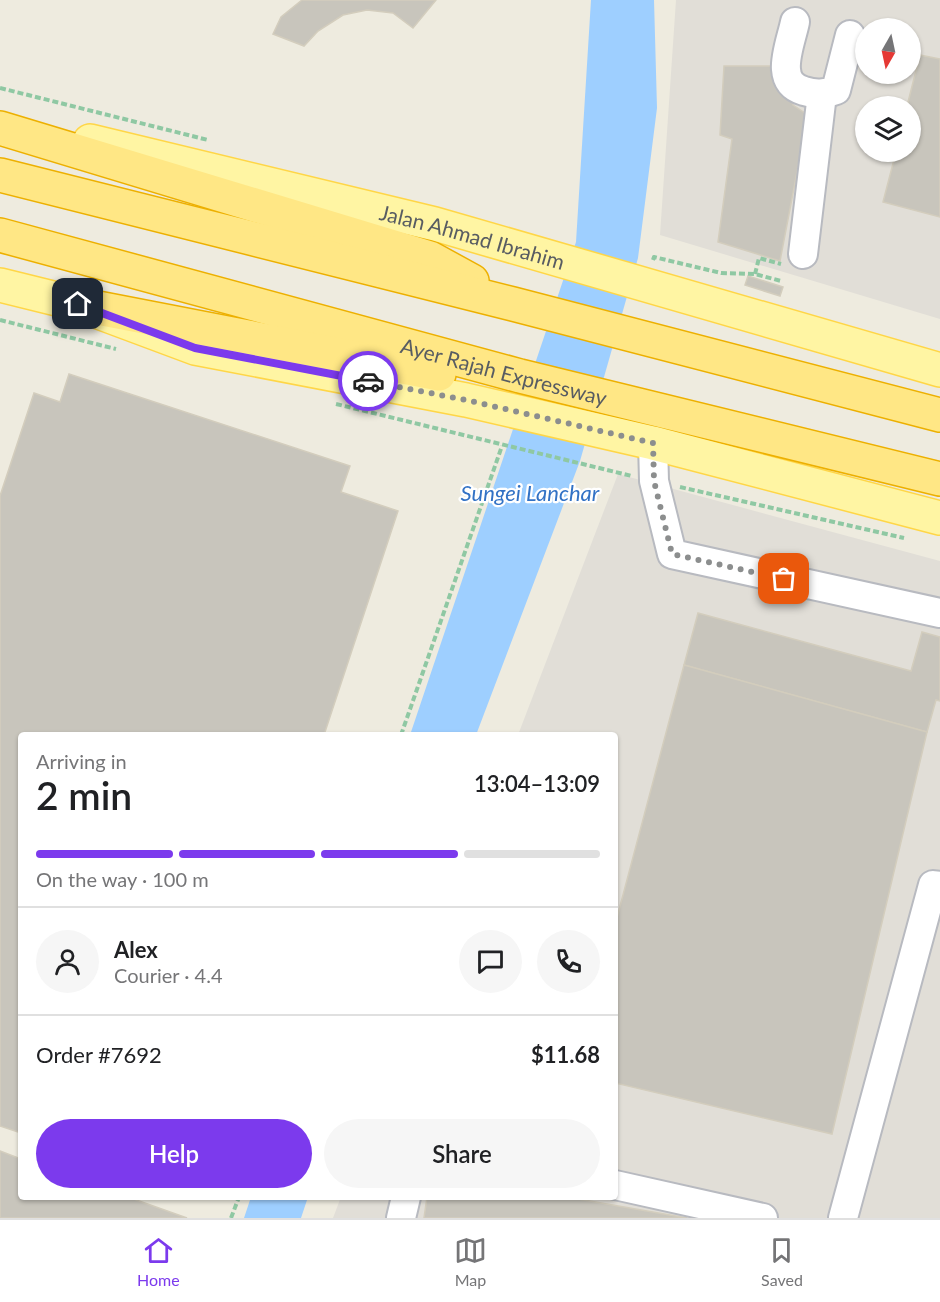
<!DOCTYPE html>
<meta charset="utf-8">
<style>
:root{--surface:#fff;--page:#f6f6f6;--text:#202124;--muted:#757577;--line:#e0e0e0;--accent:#7c3aed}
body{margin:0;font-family:Lato,sans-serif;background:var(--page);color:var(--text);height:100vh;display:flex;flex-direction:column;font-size:22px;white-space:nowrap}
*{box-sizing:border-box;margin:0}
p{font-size:20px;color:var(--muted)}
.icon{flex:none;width:33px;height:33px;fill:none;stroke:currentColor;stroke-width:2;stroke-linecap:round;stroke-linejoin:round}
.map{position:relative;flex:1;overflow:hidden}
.side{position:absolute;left:18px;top:732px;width:600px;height:468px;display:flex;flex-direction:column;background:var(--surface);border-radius:6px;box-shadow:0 2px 4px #0004}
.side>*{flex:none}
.needle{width:39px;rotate:189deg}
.tools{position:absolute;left:855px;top:18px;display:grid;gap:12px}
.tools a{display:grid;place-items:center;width:66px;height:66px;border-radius:50%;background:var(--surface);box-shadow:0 2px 4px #0004;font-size:30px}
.pin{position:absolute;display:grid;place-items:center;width:51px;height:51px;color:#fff;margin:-26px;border-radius:12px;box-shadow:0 3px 9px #0006}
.courier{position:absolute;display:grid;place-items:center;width:60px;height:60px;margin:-30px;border:4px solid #7c3aed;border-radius:50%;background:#fff;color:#222;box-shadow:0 2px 8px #0007}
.overview em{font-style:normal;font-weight:600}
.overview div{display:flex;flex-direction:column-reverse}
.overview{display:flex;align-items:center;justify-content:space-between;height:102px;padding:0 18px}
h1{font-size:39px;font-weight:600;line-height:45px}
.bar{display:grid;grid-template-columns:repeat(4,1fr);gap:9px 6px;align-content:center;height:72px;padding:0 18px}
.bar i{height:8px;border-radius:4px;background:var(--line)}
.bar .active{background:var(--accent)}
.bar p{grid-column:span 4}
.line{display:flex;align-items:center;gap:15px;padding:0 18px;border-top:2px solid var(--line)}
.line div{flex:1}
.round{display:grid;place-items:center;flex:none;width:63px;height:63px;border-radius:32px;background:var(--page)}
.cta{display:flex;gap:12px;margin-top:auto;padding:12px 18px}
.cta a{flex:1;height:69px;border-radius:36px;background:var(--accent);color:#fff;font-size:24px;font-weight:600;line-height:69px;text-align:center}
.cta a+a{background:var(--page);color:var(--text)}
.dock{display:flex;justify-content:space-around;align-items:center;height:84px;border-top:2px solid var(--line);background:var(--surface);font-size:16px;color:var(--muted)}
.dock a{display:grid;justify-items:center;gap:3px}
.dock .active{color:var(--accent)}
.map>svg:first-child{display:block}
.industrial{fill:#e1ded7;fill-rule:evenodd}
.water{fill:#9ecfff}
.building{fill:#c8c5bc;stroke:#d3cdbd;stroke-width:1.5}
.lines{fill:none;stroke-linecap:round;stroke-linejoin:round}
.minor-casing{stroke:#b8bac0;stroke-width:32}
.major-casing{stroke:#ffd647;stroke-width:36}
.highway-casing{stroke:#edb000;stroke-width:36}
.path{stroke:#8fc8a3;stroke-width:4;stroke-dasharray:6 3;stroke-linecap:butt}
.minor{stroke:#fff;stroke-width:28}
.major{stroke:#fff5a3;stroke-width:33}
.highway{stroke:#ffe785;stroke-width:33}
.done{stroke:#8c8e8e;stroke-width:6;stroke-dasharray:0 10.8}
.route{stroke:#7c3aed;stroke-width:8}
.labels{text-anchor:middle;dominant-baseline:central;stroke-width:4.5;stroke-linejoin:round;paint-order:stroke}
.street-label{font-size:21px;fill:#585c62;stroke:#fff}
.water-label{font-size:22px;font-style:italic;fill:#3272c5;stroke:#fff}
</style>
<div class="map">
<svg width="940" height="1218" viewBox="0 0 940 1218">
<rect width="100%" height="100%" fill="#eeebdf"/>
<g class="industrial">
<path d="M 676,0 L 940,0 L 940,319 L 660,235 ZM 866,28 L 910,28 L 910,74 L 866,74 ZM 866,106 L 910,106 L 910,152 L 866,152 Z"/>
<path d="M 618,474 L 940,561 L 940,1218 L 333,1218 L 341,1197 L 615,1197 L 615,735 L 518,735 Z"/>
</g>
<g class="water">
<path d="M 591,0 L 654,0 L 657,108 L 638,258 L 580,461 L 476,735 L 410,735 L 576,242 Z"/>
<path d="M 251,1197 L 308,1197 L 301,1218 L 244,1218 Z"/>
</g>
<g class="building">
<path d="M 302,0 L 436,0 L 413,28 L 393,13 L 367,10 L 343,15 L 318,31 L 304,46 L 273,34 L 281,17 Z"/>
<path d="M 920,55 L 940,59 L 940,217 L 883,202 L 896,152 L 910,152 L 910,106 L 907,106 Z"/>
<path d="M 724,66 L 780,66 L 793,105 L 808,115 L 780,261 L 718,242 L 732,139 L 720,135 Z"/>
<path d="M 748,276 L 783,287 L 780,296 L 745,285 Z"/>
<path d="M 69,374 L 350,466 L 341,492 L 398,511 L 324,735 L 21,735 L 21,1133 L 0,1126 L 0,496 L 34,393 L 60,402 Z"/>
<path d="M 698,613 L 911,671 L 922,632 L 940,637 L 940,701 L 936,700 L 927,732 L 684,665 Z"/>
<path d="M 684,665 L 927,732 L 832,1134 L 615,1083 L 615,925 Z"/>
<path d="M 0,1151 L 21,1159 L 21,1197 L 128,1197 L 187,1218 L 0,1218 Z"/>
<path d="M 427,1197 L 567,1197 L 687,1218 L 424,1218 Z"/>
</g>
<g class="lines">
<defs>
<g id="minor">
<path d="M 795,22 C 790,46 773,82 804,91 C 816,95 825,94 836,90 L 850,35"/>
<path d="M 803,254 L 822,94"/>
<path d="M 653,443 L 654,481 L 672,554 L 940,613"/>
<path d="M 615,1185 L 763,1218"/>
<path d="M 401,1218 L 406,1197"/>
<path d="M 843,1218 L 933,885 L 940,886"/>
</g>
<g id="major">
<path id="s1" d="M 90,141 L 435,224 L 940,370"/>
<path d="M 0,285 L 77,304 L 195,348 L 466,400 L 653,443 L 940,518"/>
</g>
<g id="highway">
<path d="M 0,128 L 430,258 L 472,281"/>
<path d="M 0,175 L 513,304 L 940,415"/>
<path id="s2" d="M 0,235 L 520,376 L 940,479"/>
<path d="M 77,304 L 439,374"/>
</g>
</defs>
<use href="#minor" class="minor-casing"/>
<use href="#major" class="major-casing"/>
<use href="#highway" class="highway-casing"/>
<g class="path">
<path d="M 0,88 L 208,140"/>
<path d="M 653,260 L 654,257 L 721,273 L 755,274 L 781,281"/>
<path d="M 755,274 L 759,258 L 781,264"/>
<path d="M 0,320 L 116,349"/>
<path d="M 336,404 L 632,476"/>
<path d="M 680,487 L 904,538"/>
<path d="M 401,735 L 502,446"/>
<path d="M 231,1218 L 239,1197"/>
</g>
<use href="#minor" class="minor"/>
<use href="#major" class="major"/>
<use href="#highway" class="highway"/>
</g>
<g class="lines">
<path class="done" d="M 368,381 L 466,400 L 653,443 L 654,481 L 672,554 L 784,579"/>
<path class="route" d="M 78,304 L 195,348 L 368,381"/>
</g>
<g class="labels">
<g class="street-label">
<text stroke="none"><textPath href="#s1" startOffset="394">Jalan Ahmad Ibrahim</textPath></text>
<text stroke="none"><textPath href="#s2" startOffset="522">Ayer Rajah Expressway</textPath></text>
</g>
<g class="water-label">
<text x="530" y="492">Sungei Lanchar</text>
</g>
</g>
</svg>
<div class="tools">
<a><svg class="needle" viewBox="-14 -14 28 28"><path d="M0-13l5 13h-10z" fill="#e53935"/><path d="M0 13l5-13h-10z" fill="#757577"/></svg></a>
<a><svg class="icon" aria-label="layers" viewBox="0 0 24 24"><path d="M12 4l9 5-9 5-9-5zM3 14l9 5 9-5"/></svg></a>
</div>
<div class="pin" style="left:784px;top:579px;background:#ea580c"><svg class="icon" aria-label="bag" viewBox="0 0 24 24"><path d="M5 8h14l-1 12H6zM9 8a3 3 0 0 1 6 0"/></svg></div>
<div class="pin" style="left:78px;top:304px;background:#1f2937"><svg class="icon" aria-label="home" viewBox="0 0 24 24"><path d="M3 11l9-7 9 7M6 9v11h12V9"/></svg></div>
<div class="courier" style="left:368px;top:381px"><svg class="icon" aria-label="car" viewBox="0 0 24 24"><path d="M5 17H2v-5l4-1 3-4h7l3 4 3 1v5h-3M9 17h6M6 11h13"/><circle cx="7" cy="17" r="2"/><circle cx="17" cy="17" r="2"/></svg></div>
<section class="side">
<div class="overview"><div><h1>2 min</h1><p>Arriving in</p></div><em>13:04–13:09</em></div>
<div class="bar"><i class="active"></i><i class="active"></i><i class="active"></i><i></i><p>On the way · 100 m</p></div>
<div class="line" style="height:108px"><a class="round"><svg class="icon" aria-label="person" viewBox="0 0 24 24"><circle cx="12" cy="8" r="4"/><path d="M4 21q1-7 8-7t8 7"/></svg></a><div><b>Alex</b><p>Courier · 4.4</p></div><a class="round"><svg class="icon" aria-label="chat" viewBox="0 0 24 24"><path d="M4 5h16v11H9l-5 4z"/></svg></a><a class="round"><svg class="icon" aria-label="phone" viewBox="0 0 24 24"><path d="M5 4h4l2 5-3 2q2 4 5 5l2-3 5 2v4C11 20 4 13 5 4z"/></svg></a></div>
<div class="line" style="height:78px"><div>Order #7692</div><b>$11.68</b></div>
<div class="cta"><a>Help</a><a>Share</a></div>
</section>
</div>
<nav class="dock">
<a class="active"><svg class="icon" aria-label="home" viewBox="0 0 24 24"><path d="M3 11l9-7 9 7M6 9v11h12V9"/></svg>Home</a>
<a><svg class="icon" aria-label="map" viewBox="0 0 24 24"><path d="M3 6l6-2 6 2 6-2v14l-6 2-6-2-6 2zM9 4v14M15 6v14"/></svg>Map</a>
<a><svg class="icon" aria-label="saved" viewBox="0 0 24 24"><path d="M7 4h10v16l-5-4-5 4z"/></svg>Saved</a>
</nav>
